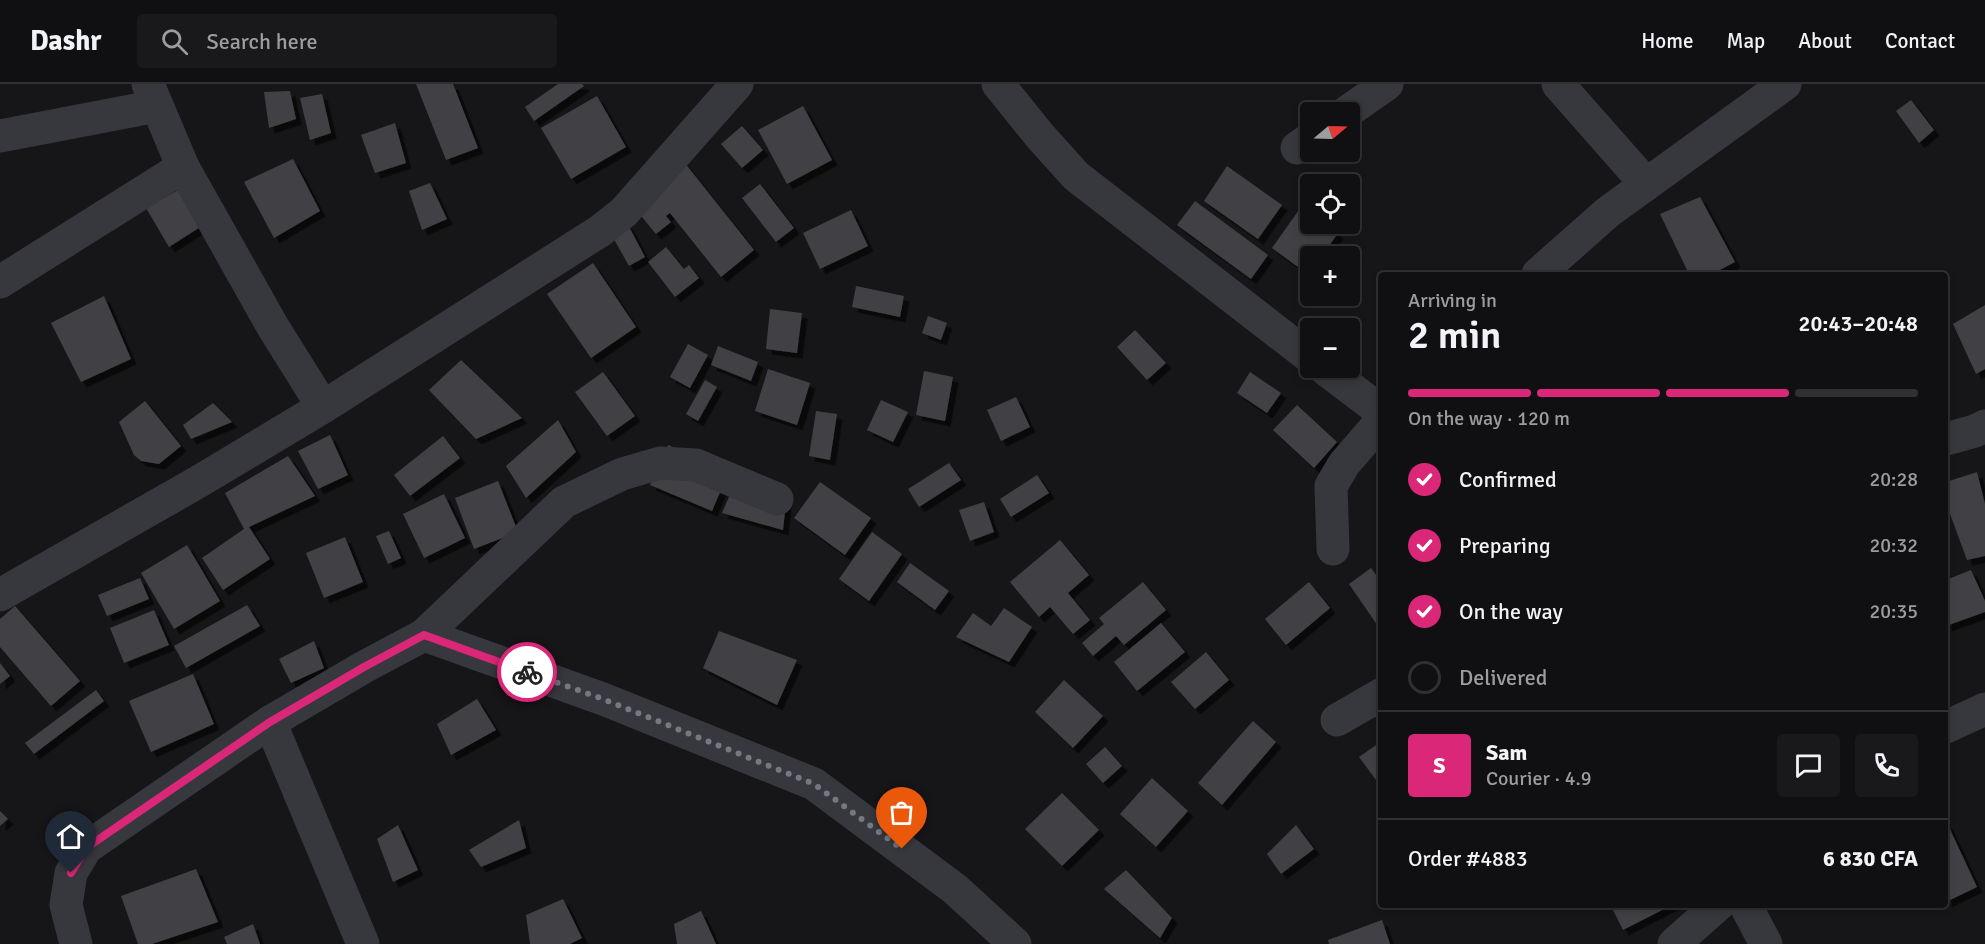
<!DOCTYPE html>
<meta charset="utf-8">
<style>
:root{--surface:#101012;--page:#19191b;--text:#f1f3f6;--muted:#9c9d9f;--line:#303032;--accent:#db2777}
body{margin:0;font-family:Signika,sans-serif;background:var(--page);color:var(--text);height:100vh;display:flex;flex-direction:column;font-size:22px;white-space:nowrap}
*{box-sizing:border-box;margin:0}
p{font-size:20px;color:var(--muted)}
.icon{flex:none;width:33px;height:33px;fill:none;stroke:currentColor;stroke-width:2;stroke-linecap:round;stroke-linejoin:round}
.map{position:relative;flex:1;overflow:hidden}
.details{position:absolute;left:1378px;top:188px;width:570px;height:636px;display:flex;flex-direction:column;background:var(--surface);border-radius:6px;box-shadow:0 3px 9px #0003,0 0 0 2px var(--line)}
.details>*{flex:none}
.needle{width:39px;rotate:71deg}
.controls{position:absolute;left:1300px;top:18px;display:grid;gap:12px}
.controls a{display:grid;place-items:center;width:60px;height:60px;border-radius:6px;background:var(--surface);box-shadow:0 3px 9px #0003,0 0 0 2px var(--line);font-size:30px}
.pin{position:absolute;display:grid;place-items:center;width:51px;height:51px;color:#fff;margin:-62px -26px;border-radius:50% 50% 50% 0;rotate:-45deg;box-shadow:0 0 6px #0007}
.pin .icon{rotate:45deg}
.courier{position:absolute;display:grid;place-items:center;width:60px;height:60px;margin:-30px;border:4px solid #db2777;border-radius:50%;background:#fff;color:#222;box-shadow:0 2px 8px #0007}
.headline em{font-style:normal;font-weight:600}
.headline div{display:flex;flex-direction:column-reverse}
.headline{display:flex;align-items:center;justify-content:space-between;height:102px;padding:0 30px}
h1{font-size:39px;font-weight:600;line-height:45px}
.bar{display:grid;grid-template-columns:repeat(4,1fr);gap:9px 6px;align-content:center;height:72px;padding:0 30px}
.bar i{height:8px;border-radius:4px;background:var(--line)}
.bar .active{background:var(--accent)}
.bar p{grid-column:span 4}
.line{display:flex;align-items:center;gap:15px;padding:0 30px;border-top:2px solid var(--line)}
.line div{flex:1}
.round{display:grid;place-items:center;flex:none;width:63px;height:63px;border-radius:6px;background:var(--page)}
ol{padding:0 30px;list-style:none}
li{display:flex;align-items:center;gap:18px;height:66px}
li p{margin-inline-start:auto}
li .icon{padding:6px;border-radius:50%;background:var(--accent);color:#fff;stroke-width:4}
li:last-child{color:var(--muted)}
li i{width:33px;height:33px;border:3px solid var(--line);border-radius:50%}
header{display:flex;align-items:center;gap:36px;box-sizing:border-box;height:84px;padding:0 30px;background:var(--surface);border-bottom:2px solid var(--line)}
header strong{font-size:28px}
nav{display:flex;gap:33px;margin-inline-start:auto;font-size:21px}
.search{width:420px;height:54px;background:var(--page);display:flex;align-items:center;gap:15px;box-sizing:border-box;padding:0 21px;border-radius:6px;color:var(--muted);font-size:22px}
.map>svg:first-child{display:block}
.building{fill:#404145;filter:url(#shadow)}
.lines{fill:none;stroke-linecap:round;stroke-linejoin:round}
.minor{stroke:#37383d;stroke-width:33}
.done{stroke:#757880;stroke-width:6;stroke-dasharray:0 10.8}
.route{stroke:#db2777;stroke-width:8}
</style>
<header>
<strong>Dashr</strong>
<div class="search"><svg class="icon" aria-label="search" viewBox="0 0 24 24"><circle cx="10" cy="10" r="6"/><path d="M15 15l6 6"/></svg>Search here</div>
<nav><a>Home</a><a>Map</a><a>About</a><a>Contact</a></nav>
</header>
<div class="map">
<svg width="1985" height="860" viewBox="0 0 1985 860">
<defs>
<filter id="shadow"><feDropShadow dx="5.5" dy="5.5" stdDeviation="0" flood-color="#0009"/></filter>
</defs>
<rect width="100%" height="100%" fill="#161618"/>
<g class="building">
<path d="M 416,0 L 453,0 L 478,64 L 446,76 Z"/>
<path d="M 558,0 L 582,0 L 584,2 L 534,37 L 525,23 Z"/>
<path d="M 290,7 L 296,35 L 269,44 L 264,8 Z"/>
<path d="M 322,10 L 331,49 L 310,56 L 300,14 Z"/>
<path d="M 597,12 L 626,63 L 571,95 L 541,44 Z"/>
<path d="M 1911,16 L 1934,46 L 1919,59 L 1896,27 Z"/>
<path d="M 803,22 L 832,76 L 787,100 L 758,46 Z"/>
<path d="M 395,39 L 406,79 L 375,89 L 361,51 Z"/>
<path d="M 742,42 L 763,66 L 742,84 L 721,60 Z"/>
<path d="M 293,75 L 320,127 L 274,154 L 244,98 Z"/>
<path d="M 684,78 L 754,166 L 721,193 L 670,129 L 666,132 L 671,138 L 656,150 L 632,121 Z"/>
<path d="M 1227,82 L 1282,121 L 1258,155 L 1204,117 Z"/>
<path d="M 430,99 L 447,135 L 422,146 L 409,107 Z"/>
<path d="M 760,100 L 794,144 L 776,158 L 742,114 Z"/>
<path d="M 182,104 L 205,140 L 169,163 L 146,124 Z"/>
<path d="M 1700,113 L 1735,178 L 1712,190 L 1689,190 L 1660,130 Z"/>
<path d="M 1195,117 L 1268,171 L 1251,195 L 1177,141 Z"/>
<path d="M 1301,123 L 1311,130 L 1311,140 L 1324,140 L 1338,149 L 1322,172 L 1311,172 L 1311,188 L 1309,191 L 1272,164 Z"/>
<path d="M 851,126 L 868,162 L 820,185 L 803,149 Z"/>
<path d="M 627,139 L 645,173 L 629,182 L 610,148 Z"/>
<path d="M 666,163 L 684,185 L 689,181 L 699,194 L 675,213 L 648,178 Z"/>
<path d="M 593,179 L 636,243 L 591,274 L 547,210 Z"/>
<path d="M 856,202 L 904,212 L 900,233 L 852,223 Z"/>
<path d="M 104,212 L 131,275 L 81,298 L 51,239 Z"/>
<path d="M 1985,221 L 1985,285 L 1976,290 L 1953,240 Z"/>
<path d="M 770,225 L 802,229 L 797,269 L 766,265 Z"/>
<path d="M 928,232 L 947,239 L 941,256 L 922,249 Z"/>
<path d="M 1135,246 L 1166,279 L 1147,296 L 1117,263 Z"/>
<path d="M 688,260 L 708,271 L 690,304 L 670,293 Z"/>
<path d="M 718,262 L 758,278 L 751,297 L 711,281 Z"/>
<path d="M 461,276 L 522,334 L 476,355 L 429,306 Z"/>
<path d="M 768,285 L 810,299 L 797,341 L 755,327 Z"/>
<path d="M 924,287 L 953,293 L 945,337 L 916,331 Z"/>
<path d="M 603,288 L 635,332 L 607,352 L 575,308 Z"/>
<path d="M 1250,288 L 1281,309 L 1267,329 L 1237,309 Z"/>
<path d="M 705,296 L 717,303 L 698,337 L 686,330 Z"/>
<path d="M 1016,313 L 1030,343 L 1001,357 L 987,326 Z"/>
<path d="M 881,316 L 908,328 L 893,358 L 867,346 Z"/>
<path d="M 145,317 L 181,362 L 159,380 L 141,377 L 134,371 L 119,338 Z"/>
<path d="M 213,319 L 232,338 L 191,355 L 183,341 Z"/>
<path d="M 1297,321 L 1337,358 L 1314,384 L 1273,346 Z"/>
<path d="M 816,327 L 837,330 L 830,376 L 809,372 Z"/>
<path d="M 558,336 L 576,368 L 526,414 L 506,382 Z"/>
<path d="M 330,351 L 348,391 L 318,405 L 298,367 Z"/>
<path d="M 443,352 L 460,374 L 410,412 L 394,391 Z"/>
<path d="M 668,361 L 729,387 L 712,427 L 650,401 Z"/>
<path d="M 288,372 L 315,412 L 249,443 L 270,475 L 223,506 L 202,474 L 244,445 L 225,409 Z"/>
<path d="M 949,379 L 961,396 L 919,423 L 908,405 Z"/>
<path d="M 740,388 L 787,409 L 783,446 L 722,429 Z"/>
<path d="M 1977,388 L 1985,420 L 1985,472 L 1967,476 L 1946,419 L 1946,398 Z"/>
<path d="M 1037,391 L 1049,409 L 1011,433 L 1000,415 Z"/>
<path d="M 498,397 L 518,448 L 474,465 L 455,414 Z"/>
<path d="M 820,398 L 871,434 L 845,471 L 794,434 Z"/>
<path d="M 444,410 L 465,454 L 424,474 L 403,430 Z"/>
<path d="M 984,418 L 994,448 L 970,457 L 959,426 Z"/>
<path d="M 389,447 L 401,474 L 388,480 L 376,452 Z"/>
<path d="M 872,448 L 902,470 L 869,517 L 839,495 Z"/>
<path d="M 345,453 L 363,498 L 324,514 L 306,469 Z"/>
<path d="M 1060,456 L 1089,491 L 1068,509 L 1090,536 L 1073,550 L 1050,523 L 1039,533 L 1010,498 Z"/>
<path d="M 187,461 L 220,517 L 174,545 L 141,489 Z"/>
<path d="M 910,479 L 949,507 L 935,526 L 897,498 Z"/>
<path d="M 1371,484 L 1382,499 L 1382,548 L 1349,500 Z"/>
<path d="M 1971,486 L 1985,517 L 1985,528 L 1946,542 L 1946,496 Z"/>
<path d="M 140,494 L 149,515 L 107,532 L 98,511 Z"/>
<path d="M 1143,498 L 1166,526 L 1124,561 L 1116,552 L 1093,572 L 1082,559 L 1104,540 L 1099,534 Z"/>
<path d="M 1309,498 L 1330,524 L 1286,561 L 1265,535 Z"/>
<path d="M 247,521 L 260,542 L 186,584 L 174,562 Z"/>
<path d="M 15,522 L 80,597 L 51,622 L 0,563 L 0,535 Z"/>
<path d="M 1004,524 L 1032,543 L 1009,578 L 956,553 L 973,529 L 991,542 Z"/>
<path d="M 154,526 L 169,561 L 124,579 L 110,544 Z"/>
<path d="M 1161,539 L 1185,568 L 1137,607 L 1114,578 Z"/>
<path d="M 719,547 L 797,576 L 777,621 L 703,584 Z"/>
<path d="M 314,557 L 324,584 L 291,599 L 279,575 Z"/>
<path d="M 1206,568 L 1229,596 L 1195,625 L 1171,598 Z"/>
<path d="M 0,579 L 10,592 L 0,600 Z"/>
<path d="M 193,590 L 214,640 L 151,668 L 129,617 Z"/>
<path d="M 1064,596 L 1103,632 L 1073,664 L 1035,628 Z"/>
<path d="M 96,606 L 104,617 L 34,670 L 25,659 Z"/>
<path d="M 477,615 L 496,646 L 451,671 L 437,640 Z"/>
<path d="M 1382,626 L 1382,643 L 1374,631 Z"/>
<path d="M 1253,637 L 1276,658 L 1222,721 L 1198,699 Z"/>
<path d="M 1382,657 L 1382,704 L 1359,673 Z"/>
<path d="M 1105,663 L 1122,682 L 1103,699 L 1086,680 Z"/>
<path d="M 1152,694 L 1188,727 L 1156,763 L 1120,730 Z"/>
<path d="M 1062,709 L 1099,746 L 1062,782 L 1025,745 Z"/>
<path d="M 0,727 L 8,735 L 0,742 Z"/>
<path d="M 519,736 L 526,764 L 481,783 L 469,766 Z"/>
<path d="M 1947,739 L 1977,803 L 1946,818 L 1946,740 Z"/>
<path d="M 398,741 L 418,786 L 393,798 L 377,755 Z"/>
<path d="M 1296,741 L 1314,765 L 1281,790 L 1267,770 Z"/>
<path d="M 196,785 L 218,838 L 152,860 L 138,860 L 121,812 Z"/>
<path d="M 1126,786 L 1172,834 L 1160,854 L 1104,805 Z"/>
<path d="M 563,815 L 582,854 L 570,860 L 530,860 L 526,831 Z"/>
<path d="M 1610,820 L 1674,820 L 1623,846 Z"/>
<path d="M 701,827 L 716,860 L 677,860 L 674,840 Z"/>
<path d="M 1382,836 L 1390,860 L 1329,860 L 1328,856 Z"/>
<path d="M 253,840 L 260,860 L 227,860 L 224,853 Z"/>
</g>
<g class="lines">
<g class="minor">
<path d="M 148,0 L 183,83 L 273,243 L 323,323"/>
<path d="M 998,0 L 1040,52 L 1076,92 L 1311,274"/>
<path d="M 1558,0 L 1646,100"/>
<path d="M 1347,28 L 1387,0"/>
<path d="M 0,52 L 157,22"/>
<path d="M 1297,64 L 1311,54"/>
<path d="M 1538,190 L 1608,128 L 1785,0"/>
<path d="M 0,198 L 183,83"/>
<path d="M 1324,284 L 1382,328"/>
<path d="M 1946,355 L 1975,347 L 1985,342"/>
<path d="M 1333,465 L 1331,402 L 1344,380 L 1382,336"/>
<path d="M 0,511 L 198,398 L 323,323 L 600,147 L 624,128 L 737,0"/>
<path d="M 424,551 L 603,615 L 814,700 L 955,805 L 1015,860"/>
<path d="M 1337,636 L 1382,610"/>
<path d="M 270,638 L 363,860"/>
<path d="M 1946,643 L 1985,625"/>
<path d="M 1745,820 L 1766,860"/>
<path d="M 76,860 L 66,821 L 71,789 L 86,764 L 270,638 L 364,583 L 424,551 L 564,418 L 622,390 L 660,379 L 696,381 L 777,415"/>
<path d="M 1674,860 L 1719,820"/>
</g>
</g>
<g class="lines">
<path class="done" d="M 527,588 L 603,615 L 814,700 L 902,765"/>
<path class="route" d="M 71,789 L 86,764 L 270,638 L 364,583 L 424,551 L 527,588"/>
</g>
</svg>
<div class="controls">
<a><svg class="needle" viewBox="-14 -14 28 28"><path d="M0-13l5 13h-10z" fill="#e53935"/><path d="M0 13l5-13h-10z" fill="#9c9d9f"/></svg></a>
<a><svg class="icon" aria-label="locate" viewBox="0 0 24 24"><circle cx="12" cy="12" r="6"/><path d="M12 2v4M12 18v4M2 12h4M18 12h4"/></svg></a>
<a>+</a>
<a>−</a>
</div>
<div class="pin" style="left:902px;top:765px;background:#ea580c"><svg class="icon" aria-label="bag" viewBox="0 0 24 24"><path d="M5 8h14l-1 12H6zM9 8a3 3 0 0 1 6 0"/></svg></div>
<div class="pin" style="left:71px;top:789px;background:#1f2937"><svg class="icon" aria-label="home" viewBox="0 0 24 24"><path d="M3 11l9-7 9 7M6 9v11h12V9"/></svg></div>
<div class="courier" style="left:527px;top:588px"><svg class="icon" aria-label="bike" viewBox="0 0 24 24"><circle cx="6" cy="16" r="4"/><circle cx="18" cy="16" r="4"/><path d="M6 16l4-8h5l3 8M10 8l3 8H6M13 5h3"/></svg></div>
<section class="details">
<div class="headline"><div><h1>2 min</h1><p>Arriving in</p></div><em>20:43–20:48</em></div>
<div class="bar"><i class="active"></i><i class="active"></i><i class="active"></i><i></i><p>On the way · 120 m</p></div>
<ol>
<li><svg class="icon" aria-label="check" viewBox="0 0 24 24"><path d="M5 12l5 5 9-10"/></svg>Confirmed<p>20:28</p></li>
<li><svg class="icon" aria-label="check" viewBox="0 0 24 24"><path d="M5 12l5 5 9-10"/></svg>Preparing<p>20:32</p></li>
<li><svg class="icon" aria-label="check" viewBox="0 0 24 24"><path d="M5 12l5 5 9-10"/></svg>On the way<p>20:35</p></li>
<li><i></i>Delivered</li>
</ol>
<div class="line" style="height:108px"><b class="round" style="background:var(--accent);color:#fff">S</b><div><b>Sam</b><p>Courier · 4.9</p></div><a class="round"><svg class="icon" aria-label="chat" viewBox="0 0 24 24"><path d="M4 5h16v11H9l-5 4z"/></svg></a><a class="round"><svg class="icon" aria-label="phone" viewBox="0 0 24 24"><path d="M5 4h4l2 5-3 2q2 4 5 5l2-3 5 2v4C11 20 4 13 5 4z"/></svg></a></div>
<div class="line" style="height:78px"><div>Order #4883</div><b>6 830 CFA</b></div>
</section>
</div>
